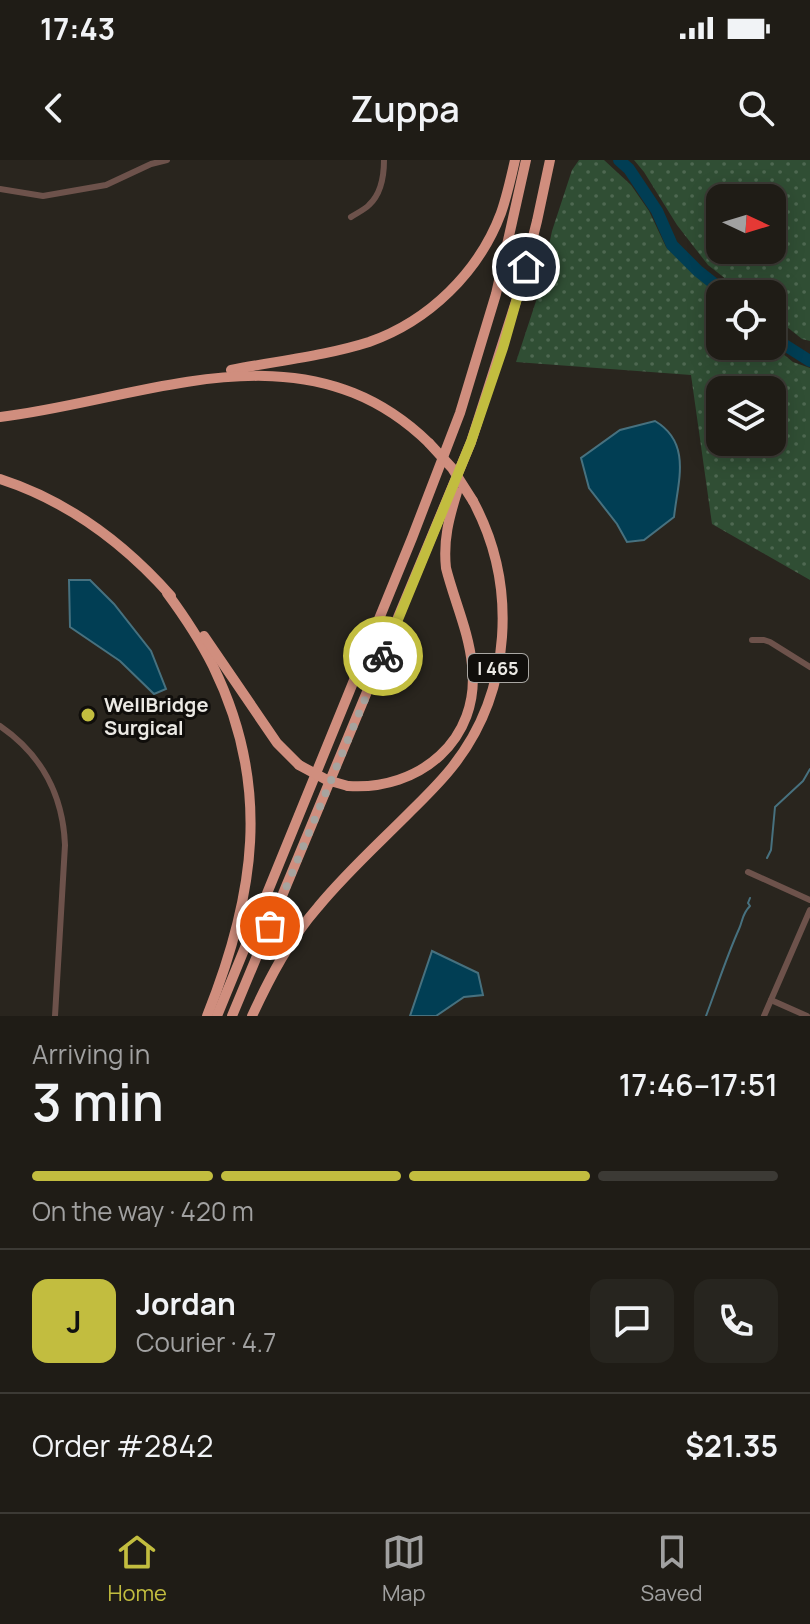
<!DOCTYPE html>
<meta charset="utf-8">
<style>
:root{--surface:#1f1c16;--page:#27251f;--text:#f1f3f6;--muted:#a1a1a1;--line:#3c3a35;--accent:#c2bd3f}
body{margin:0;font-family:Manrope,sans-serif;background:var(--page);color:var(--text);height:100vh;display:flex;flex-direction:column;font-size:30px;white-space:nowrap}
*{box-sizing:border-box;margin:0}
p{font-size:26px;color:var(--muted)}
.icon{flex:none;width:44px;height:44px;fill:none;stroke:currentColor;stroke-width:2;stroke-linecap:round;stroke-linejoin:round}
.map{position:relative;height:856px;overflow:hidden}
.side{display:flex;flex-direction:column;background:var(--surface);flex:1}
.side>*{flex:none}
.needle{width:52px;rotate:94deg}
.buttons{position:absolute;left:706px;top:24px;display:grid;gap:16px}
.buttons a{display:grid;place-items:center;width:80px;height:80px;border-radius:16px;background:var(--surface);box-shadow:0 4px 20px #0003,0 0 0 2px var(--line);font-size:40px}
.pin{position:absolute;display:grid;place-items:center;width:68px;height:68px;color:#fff;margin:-34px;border:4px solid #fff;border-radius:50%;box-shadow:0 2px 8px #0007}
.courier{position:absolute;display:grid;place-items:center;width:80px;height:80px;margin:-40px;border:6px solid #c2bd3f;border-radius:50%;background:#fff;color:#222;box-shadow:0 2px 10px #0007}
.overview em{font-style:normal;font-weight:600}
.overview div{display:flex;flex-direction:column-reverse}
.overview{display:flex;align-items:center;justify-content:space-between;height:136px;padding:0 32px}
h1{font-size:52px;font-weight:600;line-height:60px}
.bar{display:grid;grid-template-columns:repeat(4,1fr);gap:12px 8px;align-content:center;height:96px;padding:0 32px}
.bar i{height:10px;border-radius:6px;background:var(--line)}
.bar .active{background:var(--accent)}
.bar p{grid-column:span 4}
.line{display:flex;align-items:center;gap:20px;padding:0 32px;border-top:2px solid var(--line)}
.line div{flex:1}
.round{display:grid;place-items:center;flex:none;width:84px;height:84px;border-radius:16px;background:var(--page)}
.status{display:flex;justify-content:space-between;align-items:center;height:56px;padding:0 40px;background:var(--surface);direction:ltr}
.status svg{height:22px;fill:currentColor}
header{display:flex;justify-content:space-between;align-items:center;height:104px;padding:0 32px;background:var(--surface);font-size:36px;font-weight:600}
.tab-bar{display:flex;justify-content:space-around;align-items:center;height:112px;border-top:2px solid var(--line);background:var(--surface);font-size:22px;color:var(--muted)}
.tab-bar a{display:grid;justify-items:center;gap:4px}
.tab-bar .active{color:var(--accent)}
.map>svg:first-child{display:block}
.park{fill:url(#park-dots);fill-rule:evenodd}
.water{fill:#013e54;stroke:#47717f;stroke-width:2}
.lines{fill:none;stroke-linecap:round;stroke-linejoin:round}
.stream{stroke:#47717f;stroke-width:2}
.river{stroke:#013e54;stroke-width:12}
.street{stroke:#6d524b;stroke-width:6}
.highway{stroke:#d08e7e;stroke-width:10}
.highway-bridge{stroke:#d08e7e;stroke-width:10}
.done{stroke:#a7a49f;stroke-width:8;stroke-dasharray:0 14.4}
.route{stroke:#c2bd3f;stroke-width:10}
.poi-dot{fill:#c2bd3f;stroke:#100e0b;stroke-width:3}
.labels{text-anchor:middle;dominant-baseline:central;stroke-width:6;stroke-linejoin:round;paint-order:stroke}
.shield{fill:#100e0b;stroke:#a9a7a3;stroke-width:2}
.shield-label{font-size:18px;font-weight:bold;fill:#ebe9e4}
.poi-label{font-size:20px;font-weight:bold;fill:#ebe9e4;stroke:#100e0b;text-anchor:start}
</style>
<div class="status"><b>17:43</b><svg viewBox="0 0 49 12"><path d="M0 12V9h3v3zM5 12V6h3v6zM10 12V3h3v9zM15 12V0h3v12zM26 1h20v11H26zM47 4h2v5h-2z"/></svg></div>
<header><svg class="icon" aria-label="back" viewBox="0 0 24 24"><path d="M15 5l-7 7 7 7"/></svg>Zuppa<svg class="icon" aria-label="search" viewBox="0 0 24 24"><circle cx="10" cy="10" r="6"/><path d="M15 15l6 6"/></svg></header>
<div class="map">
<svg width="810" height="856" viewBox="0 0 810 856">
<defs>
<pattern id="park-dots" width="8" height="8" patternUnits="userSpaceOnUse" patternTransform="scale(2)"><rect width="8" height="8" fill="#304e34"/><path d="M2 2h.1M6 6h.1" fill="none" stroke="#4e6851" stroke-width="1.8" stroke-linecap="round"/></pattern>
</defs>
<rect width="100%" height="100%" fill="#29251e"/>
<g class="park">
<path d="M 579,0 L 604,0 L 631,25 L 649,51 L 666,87 L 720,136 L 720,186 L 772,185 L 793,202 L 810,208 L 810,420 L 712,364 L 691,215 L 516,202 L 539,132 L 552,71 L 572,10 ZM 720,230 L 772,230 L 772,282 L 720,282 Z"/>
<path d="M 634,0 L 810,0 L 810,181 L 802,179 L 772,155 L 772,134 L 745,134 L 708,105 L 677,65 L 644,12 ZM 720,38 L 772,38 L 772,90 L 720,90 Z"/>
</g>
<g class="water">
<path d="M 655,261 C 692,283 678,321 674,357 L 644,380 L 627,382 L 617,364 L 589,328 L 581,298 L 620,270 Z"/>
<path d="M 69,420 L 90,420 L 114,444 L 151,491 L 166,529 L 154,534 L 120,501 L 70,467 Z"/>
<path d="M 432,791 L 478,813 L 483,835 L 464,837 L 436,856 L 410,856 Z"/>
</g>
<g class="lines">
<g class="stream">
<path d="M 767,698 L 771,690 L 775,647 L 803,621 L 810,609"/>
<path d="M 706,856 C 717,827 726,798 739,769 C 743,760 742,754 750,746 L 748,743 L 750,738"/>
</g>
<g class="river">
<path d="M 619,0 L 629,9 L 657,51 L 672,85 L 698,111 L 727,134"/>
<path d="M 772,173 L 780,182 L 810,201"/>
</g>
<g class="street">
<path d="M 0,29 L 43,36 L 106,25 L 151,4 L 167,0"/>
<path d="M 351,57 C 357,53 364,50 369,45 C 381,34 384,15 384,0"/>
<path d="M 752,480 L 764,480 L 770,482 L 810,507"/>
<path d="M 0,566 C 41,594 63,635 65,685 L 55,856"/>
<path d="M 748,712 L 810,740"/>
<path d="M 771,840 L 807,856"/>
<path d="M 764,856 L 810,750"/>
</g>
<g class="highway">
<path d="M 231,210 C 276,201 325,196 369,182 C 429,161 479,112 501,53 C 507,36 511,18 515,0"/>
<path d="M 0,257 C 146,239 304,161 429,283"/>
<path d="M 0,319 C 68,341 124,383 171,436"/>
<path d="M 167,433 C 184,456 200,480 213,506 C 272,626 255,736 207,856"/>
<path d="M 204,476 L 277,583 L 299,605"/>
<path d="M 348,626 C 419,631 481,580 472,505 C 469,472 454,440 446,408 C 443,380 449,358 457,332"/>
<path d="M 217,856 L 412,378 L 460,253 L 496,134 L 526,0"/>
<path d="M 232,856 L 471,282 L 519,132 L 537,61 L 550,0"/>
<path d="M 252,856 C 270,817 290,779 318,747 C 345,714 377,685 407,655 C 423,639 439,624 453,606 C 512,531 518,425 473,341"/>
</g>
<g class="highway-bridge">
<path d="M 429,283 L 452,308 L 473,341"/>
<path d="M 299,605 L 327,620 L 348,626"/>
</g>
</g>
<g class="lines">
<path class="done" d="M 270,766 L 383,496"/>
<path class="route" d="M 383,496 L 471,282 L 503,188 L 526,107"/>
</g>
<circle class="poi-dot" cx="88" cy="555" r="8"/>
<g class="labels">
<rect class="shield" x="468" y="494" width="60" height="28" rx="6"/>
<g class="shield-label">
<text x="498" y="508">I 465</text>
</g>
<g class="poi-label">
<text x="104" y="544">WellBridge<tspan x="104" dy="23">Surgical</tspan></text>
</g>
</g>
</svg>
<div class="buttons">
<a><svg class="needle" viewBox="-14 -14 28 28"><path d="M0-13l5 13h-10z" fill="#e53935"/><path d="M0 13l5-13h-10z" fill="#a1a1a1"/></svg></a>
<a><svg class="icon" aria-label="locate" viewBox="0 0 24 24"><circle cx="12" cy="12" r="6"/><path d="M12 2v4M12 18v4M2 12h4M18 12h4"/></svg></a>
<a><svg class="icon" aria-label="layers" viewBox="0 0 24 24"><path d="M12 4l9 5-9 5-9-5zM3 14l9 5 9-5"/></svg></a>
</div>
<div class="pin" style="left:270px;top:766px;background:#ea580c"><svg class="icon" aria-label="bag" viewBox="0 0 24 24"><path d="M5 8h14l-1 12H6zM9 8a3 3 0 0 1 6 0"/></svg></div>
<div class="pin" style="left:526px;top:107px;background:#1f2937"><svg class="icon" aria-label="home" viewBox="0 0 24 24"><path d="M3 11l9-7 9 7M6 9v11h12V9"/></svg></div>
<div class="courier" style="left:383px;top:496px"><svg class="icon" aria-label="bike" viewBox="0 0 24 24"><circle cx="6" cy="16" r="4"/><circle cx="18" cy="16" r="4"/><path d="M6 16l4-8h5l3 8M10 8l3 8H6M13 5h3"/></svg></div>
</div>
<section class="side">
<div class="overview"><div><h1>3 min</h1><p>Arriving in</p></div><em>17:46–17:51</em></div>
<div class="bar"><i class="active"></i><i class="active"></i><i class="active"></i><i></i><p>On the way · 420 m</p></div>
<div class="line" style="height:144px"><b class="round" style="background:var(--accent);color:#111">J</b><div><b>Jordan</b><p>Courier · 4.7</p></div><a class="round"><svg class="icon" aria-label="chat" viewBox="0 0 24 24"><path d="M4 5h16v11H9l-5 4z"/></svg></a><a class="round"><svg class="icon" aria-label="phone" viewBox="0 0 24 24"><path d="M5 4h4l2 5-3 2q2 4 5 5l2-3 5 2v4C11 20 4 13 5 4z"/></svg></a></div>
<div class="line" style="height:104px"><div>Order #2842</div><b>$21.35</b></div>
</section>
<nav class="tab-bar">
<a class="active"><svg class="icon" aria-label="home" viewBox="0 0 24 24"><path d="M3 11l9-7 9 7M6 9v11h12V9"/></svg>Home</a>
<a><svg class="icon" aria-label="map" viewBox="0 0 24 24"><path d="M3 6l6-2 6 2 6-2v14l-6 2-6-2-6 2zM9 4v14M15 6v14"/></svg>Map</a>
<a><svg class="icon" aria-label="saved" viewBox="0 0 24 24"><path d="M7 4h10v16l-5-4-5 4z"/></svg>Saved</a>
</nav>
